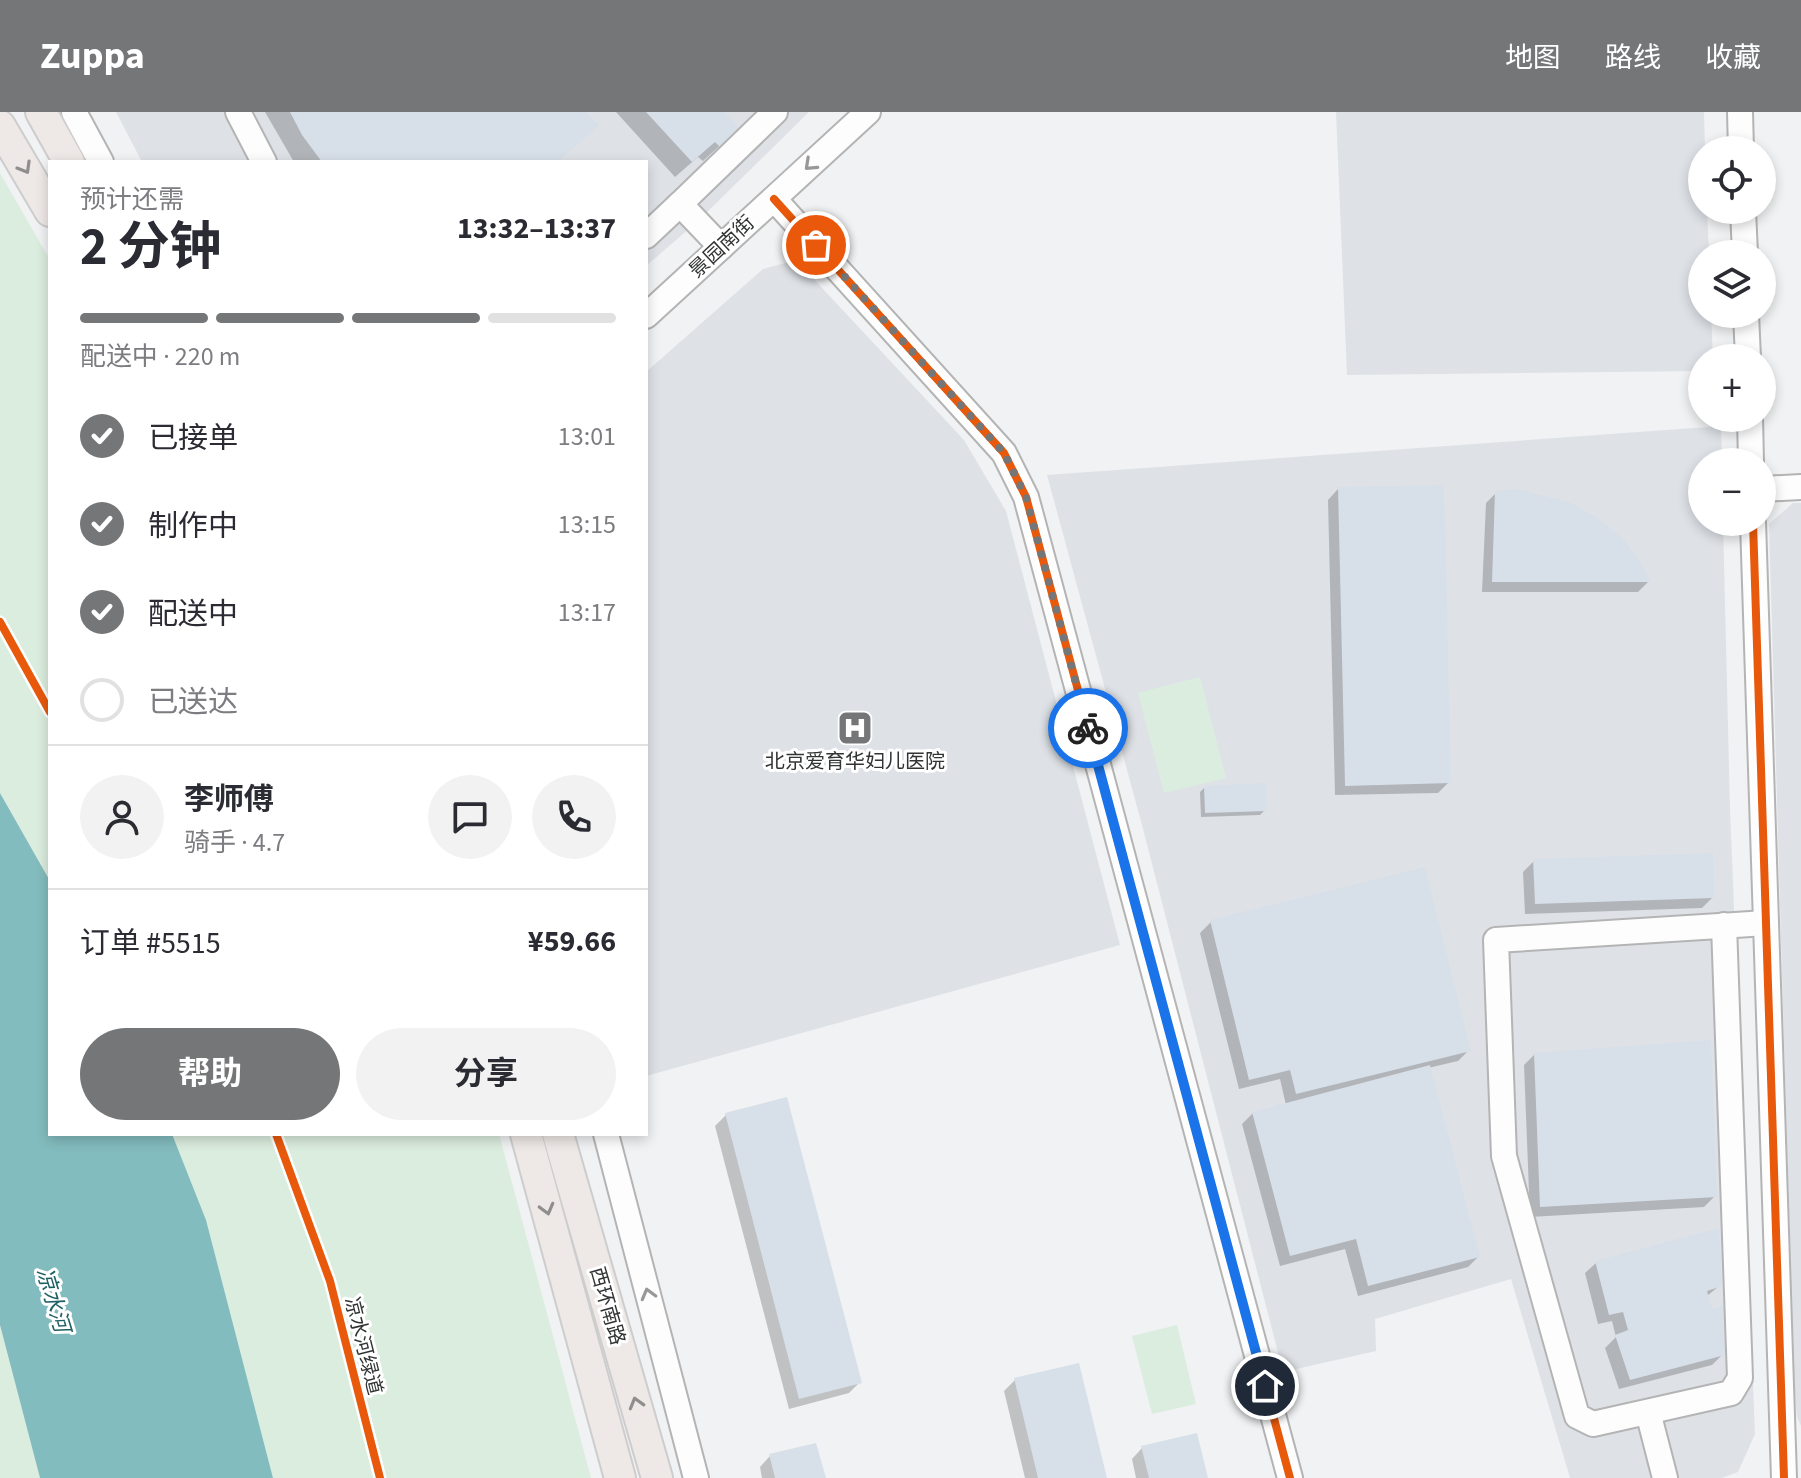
<!DOCTYPE html>
<html lang="zh">
<meta charset="utf-8">
<style>
:root{--surface:#fff;--page:#f2f2f3;--text:#2b2b33;--muted:#7c7c81;--line:#e1e1e2;--accent:#757677}
body{margin:0;font-family:"Source Sans 3","Noto Sans SC",sans-serif;background:var(--page);color:var(--text);height:100vh;display:flex;flex-direction:column;font-size:30px;white-space:nowrap}
*{box-sizing:border-box;margin:0}
p{font-size:26px;color:var(--muted)}
.icon{flex:none;width:44px;height:44px;fill:none;stroke:currentColor;stroke-width:2;stroke-linecap:round;stroke-linejoin:round}
.map{position:relative;flex:1;overflow:hidden}
.panel{position:absolute;left:48px;top:48px;width:600px;height:976px;display:flex;flex-direction:column;background:var(--surface);border-radius:0px;box-shadow:0 4px 12px #0003}
.panel>*{flex:none}
.buttons{position:absolute;left:1688px;top:24px;display:grid;gap:16px}
.buttons a{display:grid;place-items:center;width:88px;height:88px;border-radius:50%;background:var(--surface);box-shadow:0 4px 12px #0003;font-size:40px}
.pin{position:absolute;display:grid;place-items:center;width:68px;height:68px;color:#fff;margin:-34px;border:4px solid #fff;border-radius:50%;box-shadow:0 2px 8px #0007}
.courier{position:absolute;display:grid;place-items:center;width:80px;height:80px;margin:-40px;border:6px solid #1a73e8;border-radius:50%;background:#fff;color:#222;box-shadow:0 2px 10px #0007}
.summary em{font-style:normal;font-weight:700}
.summary div{display:flex;flex-direction:column-reverse}
.summary{display:flex;align-items:center;justify-content:space-between;height:136px;padding:0 32px}
h1{font-size:52px;font-weight:700;line-height:60px}
.bar{display:grid;grid-template-columns:repeat(4,1fr);gap:12px 8px;align-content:center;height:96px;padding:0 32px}
.bar i{height:10px;border-radius:6px;background:var(--line)}
.bar .active{background:var(--accent)}
.bar p{grid-column:span 4}
.line{display:flex;align-items:center;gap:20px;padding:0 32px;border-top:2px solid var(--line)}
.line div{flex:1}
.round{display:grid;place-items:center;flex:none;width:84px;height:84px;border-radius:42px;background:var(--page)}
ol{padding:0 32px;list-style:none}
li{display:flex;align-items:center;gap:24px;height:88px}
li p{margin-inline-start:auto}
li .icon{padding:8px;border-radius:50%;background:var(--accent);color:#fff;stroke-width:4}
li:last-child{color:var(--muted)}
li i{width:44px;height:44px;border:4px solid var(--line);border-radius:50%}
.primary-button{display:flex;gap:16px;margin-top:auto;padding:16px 32px}
.primary-button a{flex:1;height:92px;border-radius:48px;background:var(--accent);color:#fff;font-size:32px;font-weight:700;line-height:92px;text-align:center}
.primary-button a+a{background:var(--page);color:var(--text)}
header{display:flex;align-items:center;gap:48px;box-sizing:border-box;height:112px;padding:0 40px;background:var(--accent);color:#fff}
header strong{font-size:38px}
nav{display:flex;gap:44px;margin-inline-start:auto;font-size:28px}
.map>svg:first-child{display:block}
.built{fill:#dee2e7}
.green{fill:#dbeddf}
.water{fill:#83bcbe}
.shadow{fill:#0003}
.building{fill:#d7dfe9}
.lines{fill:none;stroke-linecap:round;stroke-linejoin:round}
.minor-casing{stroke:#b4b4b5;stroke-width:28}
.major-casing{stroke:#cdcdce;stroke-width:34}
.minor{stroke:#fdfdfd;stroke-width:24}
.major{stroke:#eee8e6;stroke-width:30}
.cycleway-casing{stroke:#fff;stroke-width:13}
.cycleway{stroke:#e8590c;stroke-width:8}
.oneway{stroke:#989898}
.oneway2{stroke:#908e8d}
.done{stroke:#757677;stroke-width:8;stroke-dasharray:0 14.4}
.route{stroke:#1a73e8;stroke-width:10}
.labels{text-anchor:middle;dominant-baseline:central;stroke-width:6;stroke-linejoin:round;paint-order:stroke}
.street-label{font-size:20px;fill:#323334;stroke:#fff}
.poi-label{font-size:20px;fill:#323334;stroke:#fff}
.water-label{font-size:22px;font-style:italic;fill:#1e6164;stroke:#fff}
</style>
<header>
<strong>Zuppa</strong>
<nav><a>地图</a><a>路线</a><a>收藏</a></nav>
</header>
<div class="map">
<svg width="1801" height="1366" viewBox="0 0 1801 1366">
<rect width="100%" height="100%" fill="#f1f2f3"/>
<g class="built">
<path d="M 116,0 L 809,0 L 697,110 L 646,154 L 646,50 L 142,50 Z"/>
<path d="M 1336,0 L 1704,0 L 1705,38 L 1702,38 L 1702,98 L 1707,98 L 1709,142 L 1702,142 L 1702,202 L 1711,202 L 1713,246 L 1702,246 L 1702,259 L 1347,263 Z"/>
<path d="M 796,148 L 964,328 L 1006,399 L 1120,833 L 646,964 L 646,260 L 763,157 Z"/>
<path d="M 1721,314 L 1722,350 L 1702,350 L 1702,410 L 1723,410 L 1730,696 L 1755,1322 L 1738,1360 L 1722,1366 L 1570,1366 L 1511,1167 L 1375,1207 L 1376,1239 L 1283,1260 L 1143,717 L 1047,363 Z"/>
<path d="M 1793,391 L 1801,391 L 1801,1314 L 1797,1305 L 1794,1276 L 1769,412 Z"/>
</g>
<g class="green">
<path d="M 0,61 L 50,148 L 50,769 L 0,681 Z"/>
<path d="M 1200,565 L 1226,666 L 1164,681 L 1138,581 Z"/>
<path d="M 172,1022 L 499,1022 L 591,1366 L 273,1366 L 206,1108 Z"/>
<path d="M 0,1213 L 40,1366 L 0,1366 Z"/>
<path d="M 1177,1213 L 1196,1292 L 1152,1302 L 1132,1224 Z"/>
</g>
<path class="water" d="M 0,681 L 50,769 L 50,1022 L 172,1022 L 206,1108 L 273,1366 L 40,1366 L 0,1213 Z"/>
<g class="shadow">
<path d="M 265,0 L 583,0 L 557,50 L 294,50 Z"/>
<path d="M 616,0 L 722,0 L 737,18 L 703,49 L 698,45 L 675,65 Z"/>
<path d="M 1338,377 L 1449,670 L 1438,681 L 1335,683 L 1328,388 Z"/>
<path d="M 1496,381 L 1648,470 L 1638,480 L 1482,480 L 1486,391 Z"/>
<path d="M 1204,676 L 1265,698 L 1260,703 L 1201,705 L 1200,680 Z"/>
<path d="M 1534,749 L 1712,786 L 1702,796 L 1525,802 L 1523,760 Z"/>
<path d="M 1211,810 L 1469,938 L 1458,949 L 1428,956 L 1478,1145 L 1468,1155 L 1358,1184 L 1345,1137 L 1280,1154 L 1242,1012 L 1253,1001 L 1286,993 L 1280,967 L 1239,977 L 1200,821 Z"/>
<path d="M 1535,942 L 1715,1084 L 1704,1095 L 1530,1105 L 1524,953 Z"/>
<path d="M 726,1003 L 859,1271 L 849,1281 L 789,1297 L 715,1014 Z"/>
<path d="M 1596,1151 L 1720,1173 L 1706,1185 L 1723,1242 L 1712,1253 L 1619,1277 L 1605,1236 L 1616,1225 L 1612,1209 L 1598,1212 L 1585,1161 Z"/>
<path d="M 1015,1268 L 1105,1366 L 1025,1366 L 1004,1279 Z"/>
<path d="M 1142,1336 L 1206,1366 L 1136,1366 L 1132,1347 Z"/>
<path d="M 770,1344 L 824,1366 L 762,1366 L 760,1355 Z"/>
</g>
<g class="building">
<path d="M 290,0 L 586,0 L 599,13 L 558,50 L 322,50 L 302,23 Z"/>
<path d="M 646,0 L 725,0 L 740,18 L 720,35 L 715,30 L 692,50 Z"/>
<path d="M 1444,373 L 1451,671 L 1345,674 L 1338,375 Z"/>
<path d="M 1517,377 L 1571,391 L 1599,407 L 1622,426 L 1640,449 L 1651,470 L 1492,470 L 1495,379 Z"/>
<path d="M 1266,671 L 1267,699 L 1205,701 L 1204,674 Z"/>
<path d="M 1713,741 L 1714,786 L 1535,792 L 1533,747 Z"/>
<path d="M 1425,755 L 1471,939 L 1296,982 L 1290,958 L 1249,968 L 1210,808 Z"/>
<path d="M 1711,928 L 1717,1085 L 1540,1095 L 1534,941 Z"/>
<path d="M 1430,953 L 1480,1145 L 1368,1174 L 1356,1127 L 1290,1144 L 1252,1000 Z"/>
<path d="M 787,985 L 862,1271 L 799,1287 L 725,1001 Z"/>
<path d="M 1719,1116 L 1722,1174 L 1707,1179 L 1712,1197 L 1723,1194 L 1725,1243 L 1630,1268 L 1615,1223 L 1628,1218 L 1623,1200 L 1609,1203 L 1595,1149 Z"/>
<path d="M 1079,1251 L 1107,1366 L 1038,1366 L 1014,1266 Z"/>
<path d="M 1197,1321 L 1208,1366 L 1149,1366 L 1141,1334 Z"/>
<path d="M 816,1331 L 826,1366 L 775,1366 L 769,1342 Z"/>
</g>
<g class="lines">
<defs>
<g id="minor">
<path d="M 74,0 L 101,50"/>
<path d="M 238,0 L 264,50"/>
<path d="M 1740,0 L 1741,38"/>
<path d="M 774,87 L 1004,341 L 1026,385 L 1290,1366"/>
<path d="M 1743,98 L 1745,142"/>
<path d="M 646,124 L 680,92"/>
<path d="M 721,135 L 680,92 L 775,0"/>
<path d="M 1746,202 L 1748,246"/>
<path d="M 646,204 L 868,0"/>
<path d="M 1750,306 L 1751,350"/>
<path d="M 1762,377 L 1801,375"/>
<path d="M 1753,410 L 1784,1366"/>
<path d="M 1724,813 L 1740,1266 L 1731,1281 L 1593,1312 L 1577,1304 L 1504,1044 L 1496,828 L 1735,813 L 1766,811"/>
<path d="M 606,1022 L 696,1366"/>
<path d="M 1648,1300 L 1665,1366"/>
</g>
<g id="major">
<path d="M 41,0 L 69,50"/>
<path d="M 0,14 L 50,99"/>
<path d="M 526,1022 L 620,1366"/>
<path d="M 558,1022 L 657,1366"/>
</g>
</defs>
<use href="#minor" class="minor-casing"/>
<use href="#major" class="major-casing"/>
<use href="#minor" class="minor"/>
<use href="#major" class="major"/>
<defs>
<g id="cycleway">
<path d="M 774,87 L 1004,341 L 1026,385 L 1290,1366"/>
<path d="M 1753,410 L 1784,1366"/>
<path d="M 0,510 L 50,600"/>
<path d="M 276,1022 L 330,1169 L 380,1366"/>
</g>
</defs>
<use href="#cycleway" class="cycleway-casing"/>
<use href="#cycleway" class="cycleway"/>
</g>
<defs><path id="oneway-chevron" d="M-2-3.5L2.5 0L-2 3.5" fill="none" stroke-width="1.6" stroke-linecap="round" stroke-linejoin="round" transform="scale(2)"/></defs>
<g class="oneway">
<use href="#oneway-chevron" transform="translate(810 53) rotate(137)"/>
<use href="#oneway-chevron" transform="translate(648 1182) rotate(-105)"/>
</g>
<g class="oneway2">
<use href="#oneway-chevron" transform="translate(25 56) rotate(60)"/>
<use href="#oneway-chevron" transform="translate(547 1097) rotate(75)"/>
<use href="#oneway-chevron" transform="translate(636 1291) rotate(-106)"/>
</g>
<g class="lines">
<path class="done" d="M 816,133 L 1004,341 L 1026,385 L 1088,616"/>
<path class="route" d="M 1088,616 L 1265,1274"/>
</g>
<defs>
<symbol id="hospital-square" viewBox="-11 -11 22 22"><rect x="-9" y="-9" width="18" height="18" rx="4" fill="#757677" stroke="#fff"/><path d="M-5-5h3v3.5h4V-5h3V5h-3V1.5h-4V5h-3Z" fill="#fff"/></symbol>
</defs>
<g fill-rule="evenodd">
<use href="#hospital-square" x="835" y="596" width="40" height="40"/>
</g>
<g class="labels">
<g class="street-label">
<text transform="translate(722 135) rotate(-43)">景园南街</text>
<text transform="translate(607 1194) rotate(74)">西环南路</text>
<text transform="translate(363 1234) rotate(76)">凉水河绿道</text>
</g>
<g class="poi-label">
<text x="855" y="650">北京爱育华妇儿医院</text>
</g>
<g class="water-label">
<text transform="translate(53 1188) rotate(73)">凉水河</text>
</g>
</g>
</svg>
<div class="buttons">
<a><svg class="icon" aria-label="locate" viewBox="0 0 24 24"><circle cx="12" cy="12" r="6"/><path d="M12 2v4M12 18v4M2 12h4M18 12h4"/></svg></a>
<a><svg class="icon" aria-label="layers" viewBox="0 0 24 24"><path d="M12 4l9 5-9 5-9-5zM3 14l9 5 9-5"/></svg></a>
<a>+</a>
<a>−</a>
</div>
<div class="pin" style="left:816px;top:133px;background:#ea580c"><svg class="icon" aria-label="bag" viewBox="0 0 24 24"><path d="M5 8h14l-1 12H6zM9 8a3 3 0 0 1 6 0"/></svg></div>
<div class="pin" style="left:1265px;top:1274px;background:#1f2937"><svg class="icon" aria-label="home" viewBox="0 0 24 24"><path d="M3 11l9-7 9 7M6 9v11h12V9"/></svg></div>
<div class="courier" style="left:1088px;top:616px"><svg class="icon" aria-label="bike" viewBox="0 0 24 24"><circle cx="6" cy="16" r="4"/><circle cx="18" cy="16" r="4"/><path d="M6 16l4-8h5l3 8M10 8l3 8H6M13 5h3"/></svg></div>
<section class="panel">
<div class="summary"><div><h1>2 分钟</h1><p>预计还需</p></div><em>13:32–13:37</em></div>
<div class="bar"><i class="active"></i><i class="active"></i><i class="active"></i><i></i><p>配送中 · 220 m</p></div>
<ol>
<li><svg class="icon" aria-label="check" viewBox="0 0 24 24"><path d="M5 12l5 5 9-10"/></svg>已接单<p>13:01</p></li>
<li><svg class="icon" aria-label="check" viewBox="0 0 24 24"><path d="M5 12l5 5 9-10"/></svg>制作中<p>13:15</p></li>
<li><svg class="icon" aria-label="check" viewBox="0 0 24 24"><path d="M5 12l5 5 9-10"/></svg>配送中<p>13:17</p></li>
<li><i></i>已送达</li>
</ol>
<div class="line" style="height:144px"><a class="round"><svg class="icon" aria-label="person" viewBox="0 0 24 24"><circle cx="12" cy="8" r="4"/><path d="M4 21q1-7 8-7t8 7"/></svg></a><div><b>李师傅</b><p>骑手 · 4.7</p></div><a class="round"><svg class="icon" aria-label="chat" viewBox="0 0 24 24"><path d="M4 5h16v11H9l-5 4z"/></svg></a><a class="round"><svg class="icon" aria-label="phone" viewBox="0 0 24 24"><path d="M5 4h4l2 5-3 2q2 4 5 5l2-3 5 2v4C11 20 4 13 5 4z"/></svg></a></div>
<div class="line" style="height:104px"><div>订单 #5515</div><b>¥59.66</b></div>
<div class="primary-button"><a>帮助</a><a>分享</a></div>
</section>
</div>
